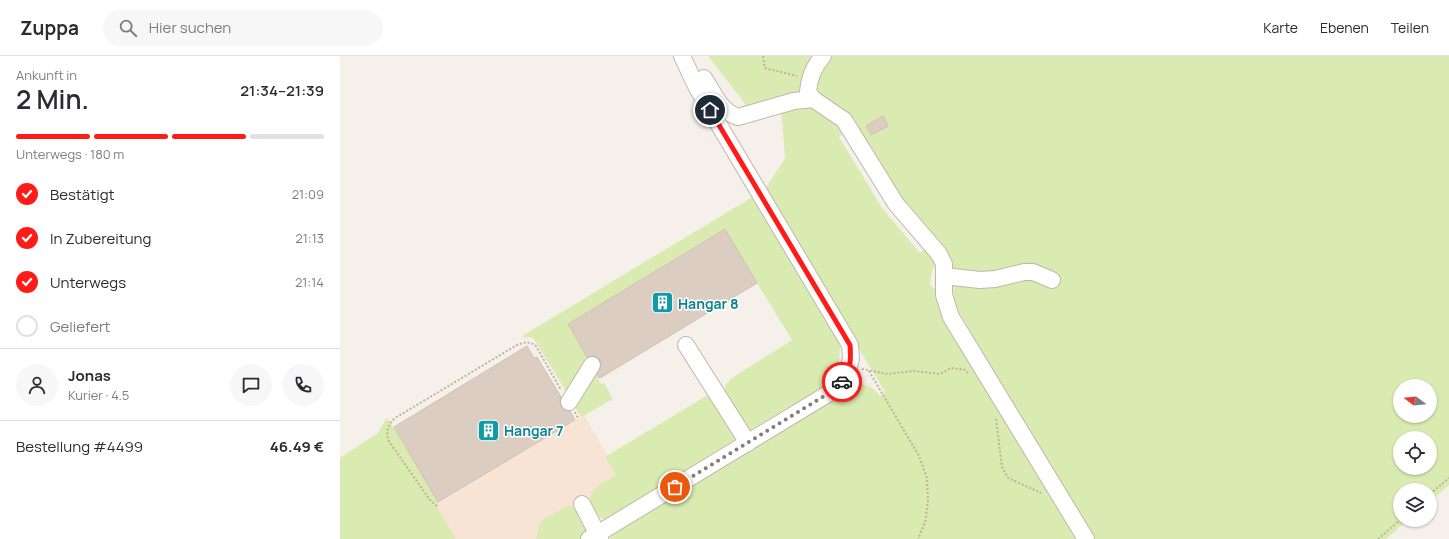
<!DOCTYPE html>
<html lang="de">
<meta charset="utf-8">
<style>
:root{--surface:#fff;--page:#f7f7f7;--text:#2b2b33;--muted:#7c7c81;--line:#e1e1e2;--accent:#ff1b17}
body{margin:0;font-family:Manrope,sans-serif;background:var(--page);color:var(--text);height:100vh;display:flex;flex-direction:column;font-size:15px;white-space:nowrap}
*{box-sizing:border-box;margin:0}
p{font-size:13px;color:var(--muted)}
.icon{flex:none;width:22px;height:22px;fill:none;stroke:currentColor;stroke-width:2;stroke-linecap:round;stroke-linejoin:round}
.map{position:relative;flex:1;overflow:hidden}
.details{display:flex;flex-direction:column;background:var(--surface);width:340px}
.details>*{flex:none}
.needle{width:26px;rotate:286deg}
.buttons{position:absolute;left:1053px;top:323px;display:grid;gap:8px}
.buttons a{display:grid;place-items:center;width:44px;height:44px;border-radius:50%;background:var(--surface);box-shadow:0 1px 3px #0004;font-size:20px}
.pin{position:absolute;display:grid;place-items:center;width:34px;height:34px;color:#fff;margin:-17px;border:2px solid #fff;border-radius:50%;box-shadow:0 1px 4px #0007}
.courier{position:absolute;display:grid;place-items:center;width:40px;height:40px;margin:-20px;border:3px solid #ff1b17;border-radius:50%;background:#fff;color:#222;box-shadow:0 1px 5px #0007}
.overview em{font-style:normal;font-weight:600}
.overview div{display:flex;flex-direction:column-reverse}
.overview{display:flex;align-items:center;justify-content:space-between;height:68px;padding:0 16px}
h1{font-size:26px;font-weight:600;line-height:30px}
.bar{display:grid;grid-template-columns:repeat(4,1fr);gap:6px 4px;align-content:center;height:48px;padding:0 16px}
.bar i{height:5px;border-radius:3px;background:var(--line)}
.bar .on{background:var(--accent)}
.bar p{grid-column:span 4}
.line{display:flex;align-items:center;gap:10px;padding:0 16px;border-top:1px solid var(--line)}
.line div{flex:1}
.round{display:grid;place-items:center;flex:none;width:42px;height:42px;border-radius:21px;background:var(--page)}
ol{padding:0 16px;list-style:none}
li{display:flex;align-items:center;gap:12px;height:44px}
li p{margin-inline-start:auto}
li .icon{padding:4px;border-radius:50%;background:var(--accent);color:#fff;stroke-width:4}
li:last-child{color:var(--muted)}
li i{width:22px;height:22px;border:2px solid var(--line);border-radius:50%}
header{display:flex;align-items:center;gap:24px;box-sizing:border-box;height:56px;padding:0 20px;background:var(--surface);border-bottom:1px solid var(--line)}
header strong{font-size:19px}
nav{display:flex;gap:22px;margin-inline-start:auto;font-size:14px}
.search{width:280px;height:36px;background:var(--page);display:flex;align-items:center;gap:10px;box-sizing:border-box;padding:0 14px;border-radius:22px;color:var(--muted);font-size:15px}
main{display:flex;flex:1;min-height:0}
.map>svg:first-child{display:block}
.commercial{fill:#f8e4d4}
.green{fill:#d9ebb0;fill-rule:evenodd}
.building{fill:#dbcdc1;stroke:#d3c1b1}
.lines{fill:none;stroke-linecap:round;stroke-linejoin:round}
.minor-casing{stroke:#c2b7ab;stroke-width:18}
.path{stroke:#c4b09b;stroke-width:2;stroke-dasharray:2 2;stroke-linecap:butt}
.minor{stroke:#fff;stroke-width:16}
.done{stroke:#867e75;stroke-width:4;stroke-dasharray:0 7.2}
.route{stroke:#ff1b17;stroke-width:5}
.labels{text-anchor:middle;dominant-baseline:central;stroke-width:3;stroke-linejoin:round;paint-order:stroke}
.culture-label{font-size:14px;font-weight:bold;fill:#0d838f;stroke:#fff;text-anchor:start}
</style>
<header>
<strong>Zuppa</strong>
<div class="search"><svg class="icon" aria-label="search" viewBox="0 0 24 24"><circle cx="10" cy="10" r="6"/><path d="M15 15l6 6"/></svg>Hier suchen</div>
<nav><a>Karte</a><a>Ebenen</a><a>Teilen</a></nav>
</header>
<main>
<section class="details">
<div class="overview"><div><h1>2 Min.</h1><p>Ankunft in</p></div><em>21:34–21:39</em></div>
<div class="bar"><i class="on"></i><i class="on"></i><i class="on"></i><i></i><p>Unterwegs · 180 m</p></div>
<ol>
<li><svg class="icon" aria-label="check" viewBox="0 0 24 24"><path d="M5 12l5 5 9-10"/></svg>Bestätigt<p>21:09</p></li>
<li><svg class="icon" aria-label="check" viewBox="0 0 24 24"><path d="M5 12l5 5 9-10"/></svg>In Zubereitung<p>21:13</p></li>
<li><svg class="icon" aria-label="check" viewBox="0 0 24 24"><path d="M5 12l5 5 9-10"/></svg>Unterwegs<p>21:14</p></li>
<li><i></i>Geliefert</li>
</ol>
<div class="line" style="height:72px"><a class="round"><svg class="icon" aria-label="person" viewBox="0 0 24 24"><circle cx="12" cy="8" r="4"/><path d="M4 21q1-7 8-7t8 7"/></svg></a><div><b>Jonas</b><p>Kurier · 4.5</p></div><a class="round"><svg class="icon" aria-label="chat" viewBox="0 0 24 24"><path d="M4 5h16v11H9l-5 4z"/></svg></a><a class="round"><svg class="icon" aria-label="phone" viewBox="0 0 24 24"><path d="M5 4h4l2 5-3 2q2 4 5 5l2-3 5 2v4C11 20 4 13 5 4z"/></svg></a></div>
<div class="line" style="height:52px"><div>Bestellung #4499</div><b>46.49 €</b></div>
</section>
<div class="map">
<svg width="1109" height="483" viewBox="0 0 1109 483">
<rect width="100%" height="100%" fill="#f5f0e9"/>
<path class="commercial" d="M 244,359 L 282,424 L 217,463 L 211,483 L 0,483 L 0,402 L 38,377 L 47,362 L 61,383 L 61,384 L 98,446 Z"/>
<g class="green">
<path d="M 368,0 L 1109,0 L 1109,429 L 1090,446 L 1090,434 L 1060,434 L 1060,464 L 1068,464 L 1046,483 L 752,483 L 614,247 L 613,217 L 609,203 L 556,134 L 512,70 L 499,81 L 542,152 L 580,197 L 585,193 L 596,206 L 591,219 L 590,228 L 593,232 L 599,234 L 737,483 L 270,483 L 273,476 L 282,470 L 507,333 C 523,327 528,326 540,340 L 545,336 L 424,135 L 445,102 L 442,63 L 440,56 L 390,59 L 406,49 ZM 1060,330 L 1090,330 L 1090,360 L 1060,360 ZM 1060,382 L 1090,382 L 1090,412 L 1060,412 Z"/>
<path d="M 416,139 L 499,281 L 500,293 L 499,305 L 494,318 L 486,330 L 417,374 C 415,374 413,375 411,374 C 405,372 386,341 385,335 C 384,328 390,324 395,320 L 452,284 L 384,173 L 228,268 L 250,306 L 229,340 L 194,283 L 189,281 L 184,282 L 182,280 Z"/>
<path d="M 254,312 L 260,322 L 258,323 L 261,328 L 264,327 L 273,343 L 241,361 L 232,346 Z"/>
<path d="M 368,339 L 395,381 L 395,386 L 269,465 C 261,463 258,461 255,454 C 253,451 251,448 250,445 C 249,432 267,425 276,419 L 265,401 Z"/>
<path d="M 47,362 L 61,383 L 61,384 L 98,446 L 98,453 L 116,483 L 0,483 L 0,402 L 38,377 Z"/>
<path d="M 227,450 L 238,452 L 249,470 L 246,476 L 241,483 L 196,483 L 201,465 Z"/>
</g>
<g class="building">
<path d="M 543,60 L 548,70 L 531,79 L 526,70 Z"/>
<path d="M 385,173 L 417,227 L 260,322 L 257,318 L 261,310 L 260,304 L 257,301 L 253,300 L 247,301 L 228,268 Z"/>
<path d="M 187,290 L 194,302 L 197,301 L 221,341 L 220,346 L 221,351 L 224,354 L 230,355 L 235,364 L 98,446 L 54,371 Z"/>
</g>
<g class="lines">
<defs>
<g id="minor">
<path d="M 483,0 C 473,11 469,22 468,36 L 473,43 L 504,64 L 556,148 L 599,198 L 604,208 L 604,239 L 611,261 L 746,483"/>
<path d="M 364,22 C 373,36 381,56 398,61 L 454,45 L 473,43"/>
<path d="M 604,220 L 640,224 L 655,223 L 684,216 L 693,216 L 712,224"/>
<path d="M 346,289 L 408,387"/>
<path d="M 229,346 L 252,309"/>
<path d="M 242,448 L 260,483"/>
<path d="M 249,483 L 491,336 L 507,321 L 511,302 L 510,289 L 357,32 L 342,0"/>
</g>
</defs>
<use href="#minor" class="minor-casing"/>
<g class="path">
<path d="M 423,0 L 425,12 L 457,20"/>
<path d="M 522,313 L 548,318 L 573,315 L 600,318 L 611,312 L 625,314 L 628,317"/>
<path d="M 529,315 L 579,400 L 587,422 L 588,445 L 585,467 L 578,483"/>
<path d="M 235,356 L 238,362"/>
<path d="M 656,363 L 662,411 L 668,422 L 701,437"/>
<path d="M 1090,438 L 1109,422"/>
<path d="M 97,450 L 90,444 L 48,384 C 46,373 48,369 55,362 L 177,289 C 185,286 189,285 196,290 L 221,334"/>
<path d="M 1038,483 L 1060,464"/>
</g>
<use href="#minor" class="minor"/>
</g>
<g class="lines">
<path class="done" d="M 335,431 L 491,336 L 502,326"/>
<path class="route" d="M 370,54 L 510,289 C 511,302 511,316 502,326"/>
</g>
<defs>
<symbol id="building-square" viewBox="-11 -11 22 22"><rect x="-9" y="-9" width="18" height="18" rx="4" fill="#0f9aa8" stroke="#fff"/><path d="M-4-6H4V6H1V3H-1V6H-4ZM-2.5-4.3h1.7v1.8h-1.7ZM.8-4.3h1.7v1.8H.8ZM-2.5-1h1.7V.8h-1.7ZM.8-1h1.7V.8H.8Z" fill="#fff"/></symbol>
</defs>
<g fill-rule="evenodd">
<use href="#building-square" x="310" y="234" width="25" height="25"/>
<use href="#building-square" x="136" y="362" width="25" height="25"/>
</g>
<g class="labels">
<g class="culture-label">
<text x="338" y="247">Hangar 8</text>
<text x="164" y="374">Hangar 7</text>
</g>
</g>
</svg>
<div class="buttons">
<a><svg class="needle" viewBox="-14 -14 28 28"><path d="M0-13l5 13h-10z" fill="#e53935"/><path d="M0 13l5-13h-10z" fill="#7c7c81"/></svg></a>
<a><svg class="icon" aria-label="locate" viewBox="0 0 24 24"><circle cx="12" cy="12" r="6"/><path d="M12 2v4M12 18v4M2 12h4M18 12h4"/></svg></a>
<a><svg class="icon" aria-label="layers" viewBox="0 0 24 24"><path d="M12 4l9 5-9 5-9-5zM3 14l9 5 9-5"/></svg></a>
</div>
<div class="pin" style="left:335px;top:431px;background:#ea580c"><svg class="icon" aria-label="bag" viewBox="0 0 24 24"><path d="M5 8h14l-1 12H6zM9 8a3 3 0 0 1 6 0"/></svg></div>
<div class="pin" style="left:370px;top:54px;background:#1f2937"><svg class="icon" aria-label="home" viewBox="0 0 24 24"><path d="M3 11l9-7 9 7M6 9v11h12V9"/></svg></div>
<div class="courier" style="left:502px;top:326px"><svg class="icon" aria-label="car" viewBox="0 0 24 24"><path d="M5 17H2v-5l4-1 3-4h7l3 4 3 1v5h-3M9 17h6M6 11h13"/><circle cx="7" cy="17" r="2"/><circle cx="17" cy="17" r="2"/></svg></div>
</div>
</main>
